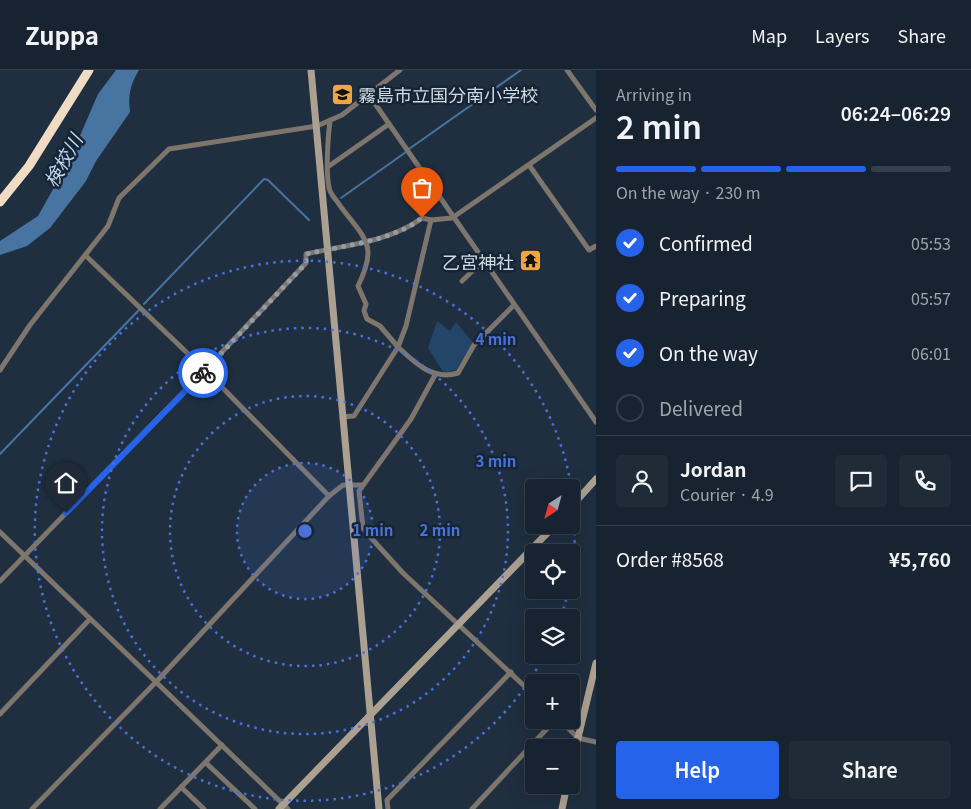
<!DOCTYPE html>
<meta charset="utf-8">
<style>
:root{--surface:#172330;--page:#202b38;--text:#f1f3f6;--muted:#9ea4ab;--line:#36404c;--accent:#2563eb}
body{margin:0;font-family:Georgia,"Noto Sans JP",serif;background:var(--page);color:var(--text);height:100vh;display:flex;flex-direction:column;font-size:19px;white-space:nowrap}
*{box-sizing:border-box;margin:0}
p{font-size:16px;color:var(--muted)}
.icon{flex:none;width:28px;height:28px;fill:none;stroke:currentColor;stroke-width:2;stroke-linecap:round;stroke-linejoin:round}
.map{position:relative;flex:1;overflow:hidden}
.panel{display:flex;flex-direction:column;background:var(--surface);width:375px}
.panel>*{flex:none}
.needle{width:32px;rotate:216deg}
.tools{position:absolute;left:525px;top:409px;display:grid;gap:10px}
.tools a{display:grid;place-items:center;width:55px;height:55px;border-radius:5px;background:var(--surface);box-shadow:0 5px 20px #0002,0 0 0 1px var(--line);font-size:25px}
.pin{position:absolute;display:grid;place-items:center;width:42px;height:42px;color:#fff;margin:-51px -21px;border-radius:50% 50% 50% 0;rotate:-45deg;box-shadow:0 0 5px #0007}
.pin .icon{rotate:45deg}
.courier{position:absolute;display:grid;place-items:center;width:50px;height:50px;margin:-25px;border:4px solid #2563eb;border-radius:50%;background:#fff;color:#222;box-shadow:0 1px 6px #0007}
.head em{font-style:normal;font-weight:600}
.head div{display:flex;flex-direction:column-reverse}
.head{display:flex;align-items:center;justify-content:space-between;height:85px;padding:0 20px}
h1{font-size:32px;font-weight:600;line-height:38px}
.bar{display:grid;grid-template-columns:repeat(4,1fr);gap:8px 5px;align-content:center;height:60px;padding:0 20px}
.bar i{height:6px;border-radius:4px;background:var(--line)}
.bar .selected{background:var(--accent)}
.bar p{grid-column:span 4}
.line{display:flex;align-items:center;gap:12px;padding:0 20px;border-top:1px solid var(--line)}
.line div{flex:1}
.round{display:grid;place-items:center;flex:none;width:52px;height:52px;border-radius:5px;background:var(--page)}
ol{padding:0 20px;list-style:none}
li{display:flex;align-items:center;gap:15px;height:55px}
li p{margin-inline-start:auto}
li .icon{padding:5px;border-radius:50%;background:var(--accent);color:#fff;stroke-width:4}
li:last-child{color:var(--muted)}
li i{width:28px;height:28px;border:2px solid var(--line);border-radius:50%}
.cta{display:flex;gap:10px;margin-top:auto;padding:10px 20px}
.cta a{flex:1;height:58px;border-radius:5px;background:var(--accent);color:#fff;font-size:20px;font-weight:600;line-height:58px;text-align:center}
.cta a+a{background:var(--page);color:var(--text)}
header{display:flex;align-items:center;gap:30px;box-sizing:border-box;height:70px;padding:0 25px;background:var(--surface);border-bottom:1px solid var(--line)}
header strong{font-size:24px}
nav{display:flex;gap:28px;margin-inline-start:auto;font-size:18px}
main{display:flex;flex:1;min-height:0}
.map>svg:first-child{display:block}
.green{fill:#224568}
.water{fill:#4874a1}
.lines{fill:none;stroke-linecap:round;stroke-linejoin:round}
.stream{stroke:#4874a1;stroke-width:2}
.street{stroke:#7e766d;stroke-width:5}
.secondary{stroke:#aca091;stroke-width:7}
.highway{stroke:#f0dcc5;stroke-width:9}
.done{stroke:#929eab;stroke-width:5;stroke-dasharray:0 9}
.route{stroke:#2563eb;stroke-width:6}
.ring{fill:none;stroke:#4a71db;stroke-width:2.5;stroke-dasharray:2.5 5}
.labels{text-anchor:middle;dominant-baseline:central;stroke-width:5;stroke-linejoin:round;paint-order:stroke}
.poi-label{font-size:18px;fill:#d0dae5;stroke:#162535;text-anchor:start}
.water-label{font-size:19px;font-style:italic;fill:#bed7f2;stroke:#162535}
.centre{fill:#4a71db;stroke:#162535;stroke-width:2.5}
.ring-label{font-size:15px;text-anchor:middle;font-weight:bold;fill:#4a71db;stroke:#162535;stroke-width:5;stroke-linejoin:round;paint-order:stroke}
</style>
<header>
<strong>Zuppa</strong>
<nav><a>Map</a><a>Layers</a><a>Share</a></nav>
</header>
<main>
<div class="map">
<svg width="596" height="739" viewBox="0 0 596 739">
<rect width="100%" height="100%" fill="#1f2f40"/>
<path class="green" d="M 437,251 L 450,261 L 456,252 L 473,273 L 456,300 L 444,303 L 428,278 Z"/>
<path class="water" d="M 116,0 L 139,0 C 130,15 128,25 130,42 L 96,91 L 86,111 L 50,158 L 27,176 L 0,185 L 0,171 L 38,146 L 69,91 L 98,24 Z"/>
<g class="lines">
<g class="stream">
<path d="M 409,79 L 521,0"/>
<path d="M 341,128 L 406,82"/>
<path d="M 144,234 L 264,109 L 268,110 L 309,150"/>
<path d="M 0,384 L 139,240"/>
</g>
<g class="street">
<path d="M 567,0 L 596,40"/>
<path d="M 369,25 L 596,352"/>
<path d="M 330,51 C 328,66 325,107 330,121 C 332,126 338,132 341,137 C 366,170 378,175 358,216 L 366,234 L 364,241 L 367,249 L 380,256 L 398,277 L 354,346 L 342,347"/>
<path d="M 529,95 L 589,180 L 596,176"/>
<path d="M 329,96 L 389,54"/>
<path d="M 431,150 L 406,256 L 398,277 C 415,293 433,311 458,303 L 474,275 L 514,235"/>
<path d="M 85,185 L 205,300 L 329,426"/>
<path d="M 462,211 L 483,191"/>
<path d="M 0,300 L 30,255 L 108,156 L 119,128 L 169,79 L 317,56 L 342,45 L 400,0"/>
<path d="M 435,305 L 411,349 L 359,421 L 363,458 L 372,469 L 403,503 L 534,625"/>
<path d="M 0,462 L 288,739"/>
<path d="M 0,511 L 205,300 L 306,193 L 306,184 C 345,175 390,172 422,148 L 431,150 L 452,148 L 596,48"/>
<path d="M 0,644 L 90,549"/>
<path d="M 560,650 L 578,668 L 596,672"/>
<path d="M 206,693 L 255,739"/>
<path d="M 181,717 L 204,739"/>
<path d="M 32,739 L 156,612 L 329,426 L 343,415 L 362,415"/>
<path d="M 160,739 L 222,675"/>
<path d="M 388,739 L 387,730 L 511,602"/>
<path d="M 472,739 L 555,650"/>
</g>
<g class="secondary">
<path d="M 311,0 L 379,739"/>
<path d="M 571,437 L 596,409"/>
<path d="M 571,697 L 596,593"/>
<path d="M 279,739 L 555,455"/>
<path d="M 562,739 L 567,715"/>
</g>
<path class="highway" d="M 0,132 L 29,96 L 89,0"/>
</g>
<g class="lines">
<path class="done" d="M 203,303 L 306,193 L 306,184 C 345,175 390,172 422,148"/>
<path class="route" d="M 66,443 L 203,303"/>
</g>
<circle cx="305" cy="461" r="68" fill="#4a71db" fill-opacity=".12"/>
<g class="ring">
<circle cx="305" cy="461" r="68"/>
<circle cx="305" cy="461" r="135"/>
<circle cx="305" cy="461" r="203"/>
<path d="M568 522A270 270 0 0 1 561 547M544 586A270 270 0 1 1 571 506"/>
</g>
<defs>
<symbol id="school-square" viewBox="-11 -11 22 22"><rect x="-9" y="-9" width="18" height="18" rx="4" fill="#f0a63f" stroke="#162535"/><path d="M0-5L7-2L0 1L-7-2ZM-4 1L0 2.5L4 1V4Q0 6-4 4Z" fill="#111"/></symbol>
<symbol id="temple-square" viewBox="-11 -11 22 22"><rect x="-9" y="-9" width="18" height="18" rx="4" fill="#f0a63f" stroke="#162535"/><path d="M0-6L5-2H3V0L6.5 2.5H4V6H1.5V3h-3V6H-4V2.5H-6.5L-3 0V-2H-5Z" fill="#111"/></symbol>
</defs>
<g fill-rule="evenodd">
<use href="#school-square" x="330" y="12" width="25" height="25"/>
<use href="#temple-square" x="518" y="178" width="25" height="25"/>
</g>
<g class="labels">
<g class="poi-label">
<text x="358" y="24">霧島市立国分南小学校</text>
<text x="514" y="191" text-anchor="end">乙宮神社</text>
</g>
<g class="water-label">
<text transform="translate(62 90) rotate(-61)">検校川</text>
</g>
</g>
<circle cx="305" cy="461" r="8" class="centre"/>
<g class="ring-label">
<text x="496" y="275">4 min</text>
<text x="496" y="397">3 min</text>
<text x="373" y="466">1 min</text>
<text x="440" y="466">2 min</text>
</g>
</svg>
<div class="tools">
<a><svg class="needle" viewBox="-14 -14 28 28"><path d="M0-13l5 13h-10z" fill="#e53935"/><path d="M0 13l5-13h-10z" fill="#9ea4ab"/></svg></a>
<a><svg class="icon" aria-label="locate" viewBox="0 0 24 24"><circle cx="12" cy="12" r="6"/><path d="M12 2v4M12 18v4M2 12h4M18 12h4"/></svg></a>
<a><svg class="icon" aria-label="layers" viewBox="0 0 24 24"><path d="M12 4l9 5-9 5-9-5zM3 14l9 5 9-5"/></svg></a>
<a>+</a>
<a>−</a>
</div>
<div class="pin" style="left:422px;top:148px;background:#ea580c"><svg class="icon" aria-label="bag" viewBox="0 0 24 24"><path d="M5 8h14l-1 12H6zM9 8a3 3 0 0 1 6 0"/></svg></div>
<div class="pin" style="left:66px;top:443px;background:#1f2937"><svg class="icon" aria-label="home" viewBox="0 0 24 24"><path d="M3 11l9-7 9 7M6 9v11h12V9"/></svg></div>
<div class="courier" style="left:203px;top:303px"><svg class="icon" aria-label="bike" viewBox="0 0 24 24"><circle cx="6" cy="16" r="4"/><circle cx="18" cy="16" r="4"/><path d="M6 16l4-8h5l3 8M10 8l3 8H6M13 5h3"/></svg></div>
</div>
<section class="panel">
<div class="head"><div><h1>2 min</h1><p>Arriving in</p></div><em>06:24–06:29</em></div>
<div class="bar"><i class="selected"></i><i class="selected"></i><i class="selected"></i><i></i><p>On the way · 230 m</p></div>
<ol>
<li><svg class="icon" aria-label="check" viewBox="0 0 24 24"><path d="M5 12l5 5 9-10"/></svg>Confirmed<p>05:53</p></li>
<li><svg class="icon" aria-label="check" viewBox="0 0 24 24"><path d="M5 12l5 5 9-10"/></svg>Preparing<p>05:57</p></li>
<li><svg class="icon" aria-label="check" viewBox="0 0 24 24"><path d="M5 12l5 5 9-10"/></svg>On the way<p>06:01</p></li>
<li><i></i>Delivered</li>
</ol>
<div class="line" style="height:90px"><a class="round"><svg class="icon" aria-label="person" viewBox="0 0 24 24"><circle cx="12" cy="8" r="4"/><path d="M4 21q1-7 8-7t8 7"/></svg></a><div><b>Jordan</b><p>Courier · 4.9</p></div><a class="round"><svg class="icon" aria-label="chat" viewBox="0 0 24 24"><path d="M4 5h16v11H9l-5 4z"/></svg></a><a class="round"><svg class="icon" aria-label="phone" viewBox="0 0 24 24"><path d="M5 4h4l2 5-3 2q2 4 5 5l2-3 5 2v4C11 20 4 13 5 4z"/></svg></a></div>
<div class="line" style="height:65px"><div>Order #8568</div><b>¥5,760</b></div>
<div class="cta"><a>Help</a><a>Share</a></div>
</section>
</main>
